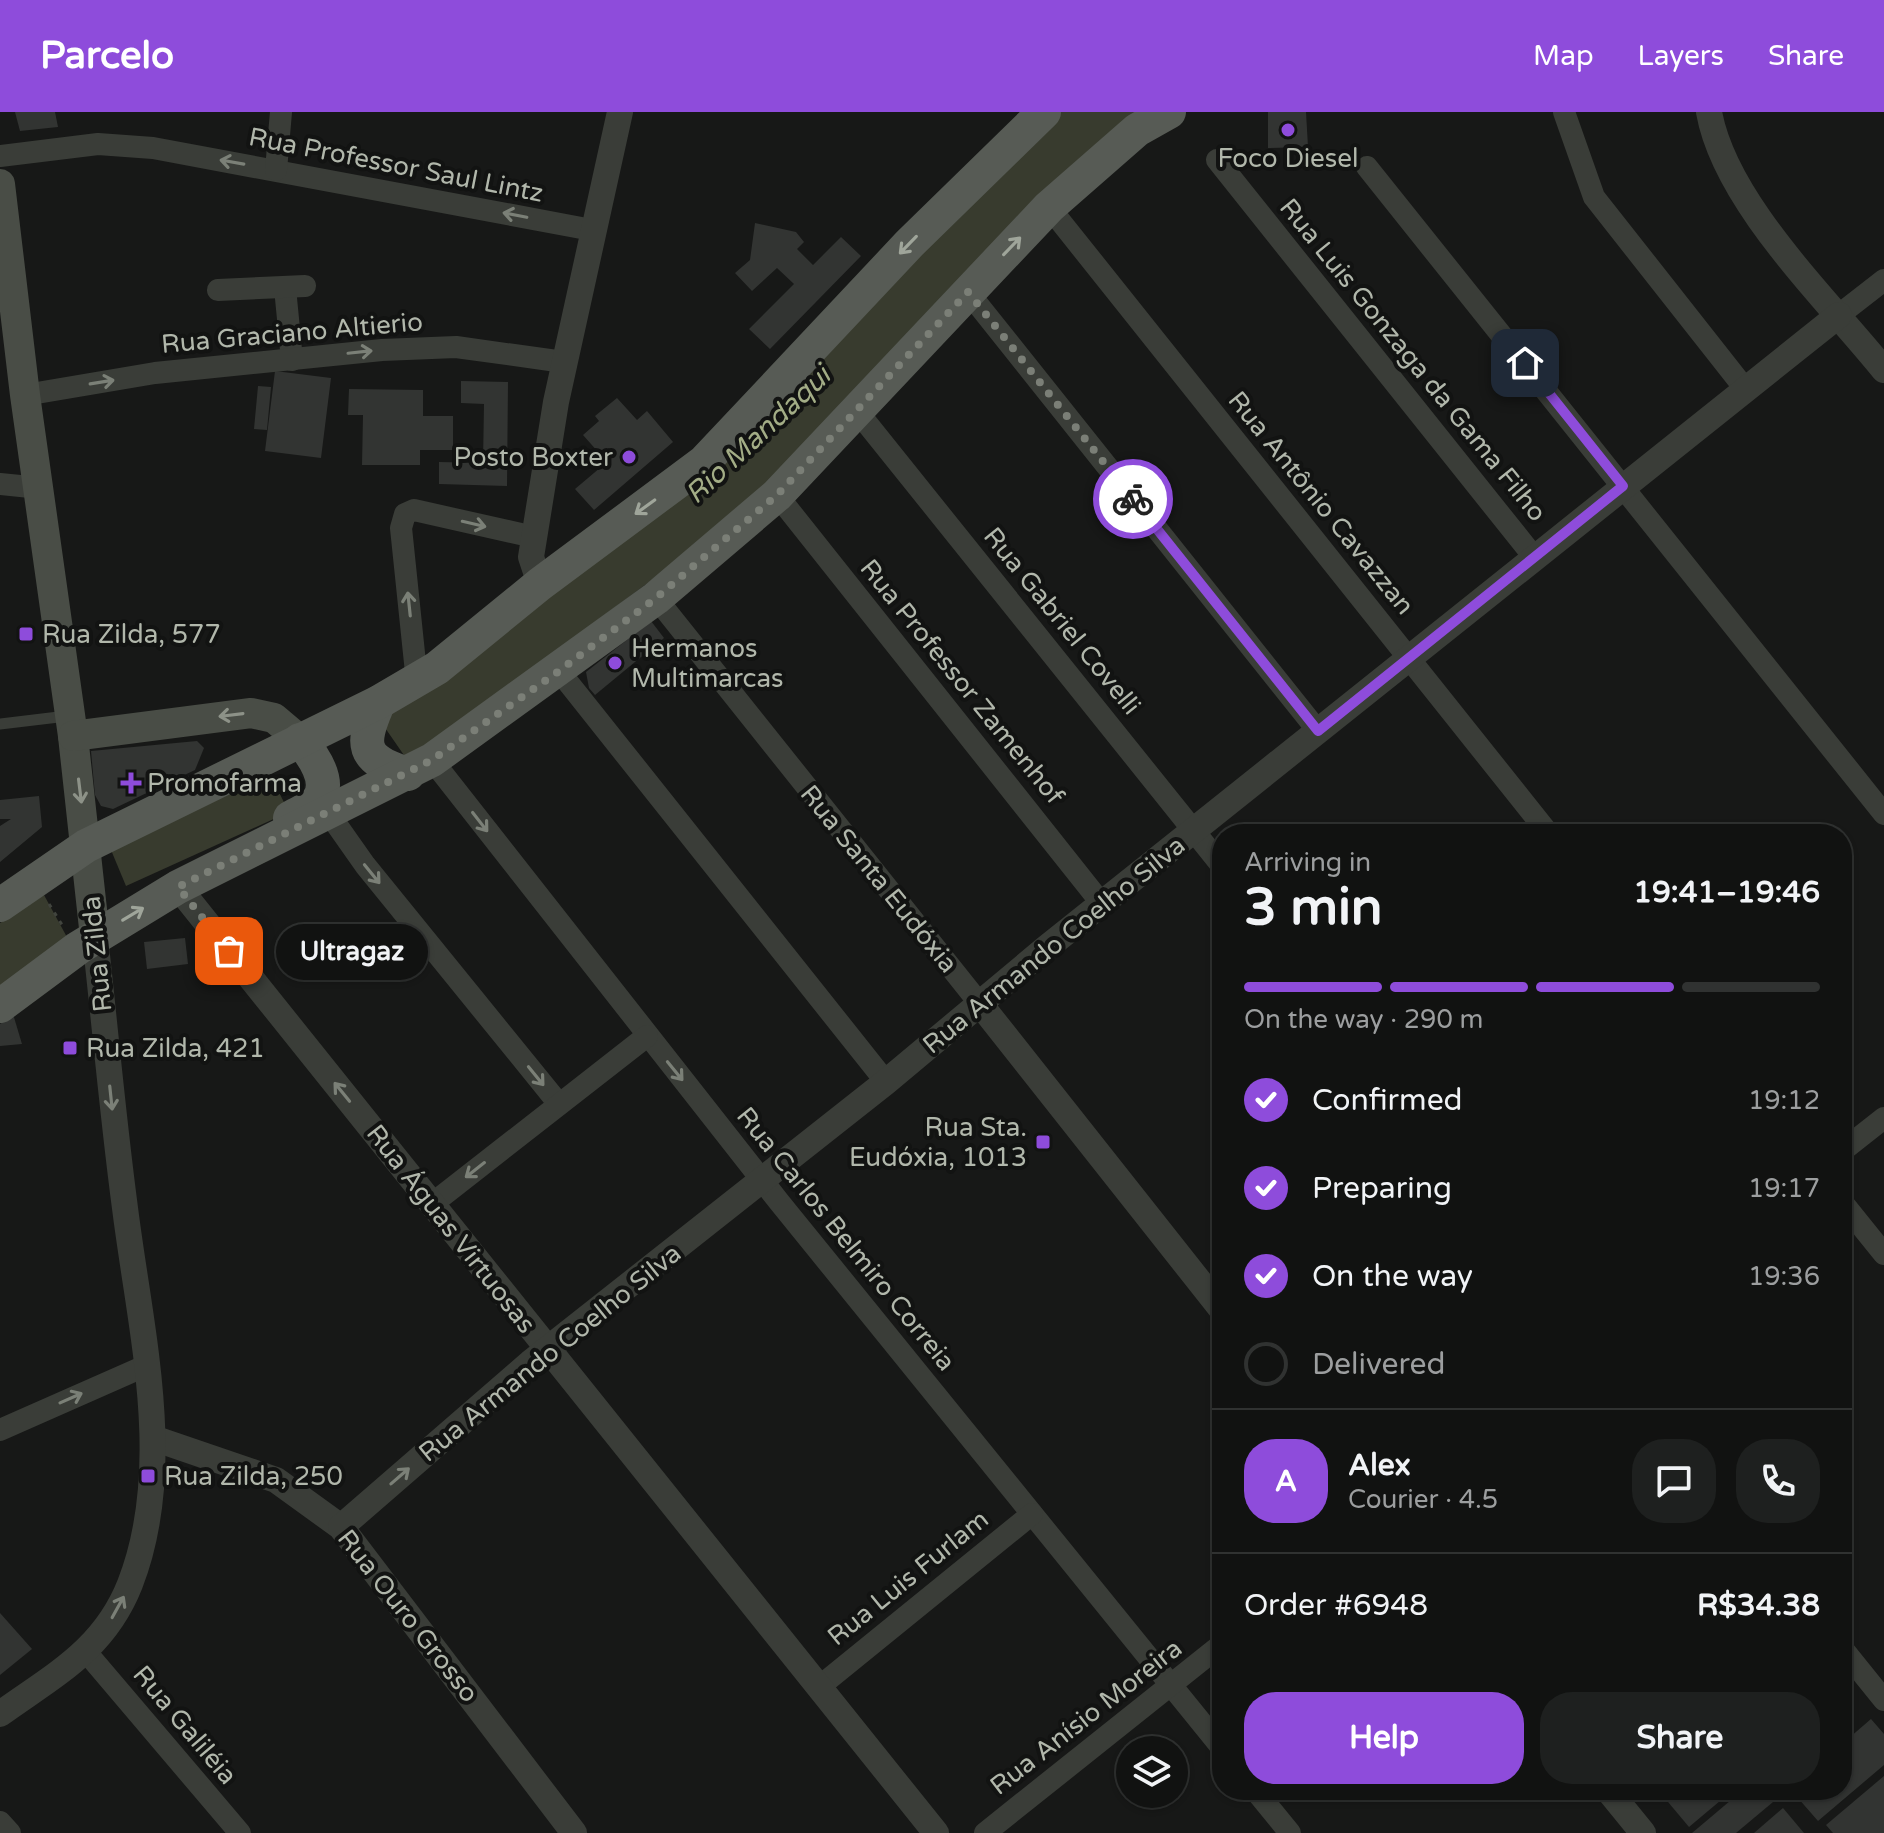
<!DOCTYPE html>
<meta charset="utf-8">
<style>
:root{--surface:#111211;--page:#1e201f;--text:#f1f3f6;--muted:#9c9e9f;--line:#303231;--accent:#8e4cdb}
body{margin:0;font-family:"Varela Round",sans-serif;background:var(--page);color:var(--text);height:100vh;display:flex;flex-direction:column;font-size:30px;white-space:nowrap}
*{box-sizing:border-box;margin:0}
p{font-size:26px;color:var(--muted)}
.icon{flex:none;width:44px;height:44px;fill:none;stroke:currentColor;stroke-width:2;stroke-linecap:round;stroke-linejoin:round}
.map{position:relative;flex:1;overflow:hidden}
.side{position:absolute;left:1212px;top:712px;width:640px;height:976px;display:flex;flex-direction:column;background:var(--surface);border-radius:32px;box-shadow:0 2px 6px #0004,0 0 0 2px var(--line)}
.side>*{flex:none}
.buttons{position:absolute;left:1116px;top:1624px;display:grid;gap:16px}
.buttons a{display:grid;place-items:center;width:72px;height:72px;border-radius:50%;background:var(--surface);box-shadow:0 2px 6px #0004,0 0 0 2px var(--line);font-size:40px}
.pin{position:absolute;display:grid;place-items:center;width:68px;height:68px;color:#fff;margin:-34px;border-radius:16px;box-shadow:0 4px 12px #0006}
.courier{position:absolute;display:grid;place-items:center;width:80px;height:80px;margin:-40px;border:6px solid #8e4cdb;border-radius:50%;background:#fff;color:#222;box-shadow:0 2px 10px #0007}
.bubble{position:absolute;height:56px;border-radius:28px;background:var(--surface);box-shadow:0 2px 6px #0004,0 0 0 2px var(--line);font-size:26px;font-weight:700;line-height:56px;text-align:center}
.headline em{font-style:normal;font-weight:700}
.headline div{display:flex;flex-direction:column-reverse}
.headline{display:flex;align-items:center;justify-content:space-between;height:136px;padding:0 32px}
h1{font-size:52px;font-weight:700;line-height:60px}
.bar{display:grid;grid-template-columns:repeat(4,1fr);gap:12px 8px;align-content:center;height:96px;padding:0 32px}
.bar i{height:10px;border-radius:6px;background:var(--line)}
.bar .selected{background:var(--accent)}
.bar p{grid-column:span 4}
.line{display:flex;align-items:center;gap:20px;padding:0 32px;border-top:2px solid var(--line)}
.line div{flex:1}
.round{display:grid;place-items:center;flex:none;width:84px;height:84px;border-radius:32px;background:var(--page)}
ol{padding:0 32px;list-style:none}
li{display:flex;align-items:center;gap:24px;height:88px}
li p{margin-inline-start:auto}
li .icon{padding:8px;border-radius:50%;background:var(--accent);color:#fff;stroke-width:4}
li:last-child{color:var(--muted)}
li i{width:44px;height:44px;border:4px solid var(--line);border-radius:50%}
.button{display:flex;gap:16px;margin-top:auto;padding:16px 32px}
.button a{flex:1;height:92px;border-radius:32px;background:var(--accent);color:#fff;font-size:32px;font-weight:700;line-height:92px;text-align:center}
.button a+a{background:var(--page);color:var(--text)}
header{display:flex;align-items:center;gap:48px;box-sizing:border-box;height:112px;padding:0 40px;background:var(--accent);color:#fff}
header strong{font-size:38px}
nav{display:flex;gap:44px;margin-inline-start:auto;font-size:28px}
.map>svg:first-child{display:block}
.water{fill:#383b2e}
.building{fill:#323432}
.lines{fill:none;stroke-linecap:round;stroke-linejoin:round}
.path{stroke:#41443e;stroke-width:3;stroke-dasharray:4 6;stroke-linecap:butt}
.service{stroke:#3a3d38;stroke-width:11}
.minor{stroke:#3a3d38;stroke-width:22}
.tertiary{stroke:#3a3d38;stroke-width:26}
.secondary{stroke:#494d46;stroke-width:30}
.primary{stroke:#575b55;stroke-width:34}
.oneway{stroke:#7b8077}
.oneway2{stroke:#9fa59a}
.oneway3{stroke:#8d9288}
.done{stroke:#7b7f77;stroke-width:8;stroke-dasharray:0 14.4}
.route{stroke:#8e4cdb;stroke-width:10}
.poi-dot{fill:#8e4cdb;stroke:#121312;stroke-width:3}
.labels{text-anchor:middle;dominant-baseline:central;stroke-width:8;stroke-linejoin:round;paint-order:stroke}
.poi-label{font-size:26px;fill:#b1b7ab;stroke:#121312;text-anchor:start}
.street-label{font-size:26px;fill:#b1b7ab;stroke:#121312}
.water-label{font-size:28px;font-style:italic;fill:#a3ad86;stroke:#121312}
</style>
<header>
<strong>Parcelo</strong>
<nav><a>Map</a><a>Layers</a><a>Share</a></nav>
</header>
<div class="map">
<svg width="1884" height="1721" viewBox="0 0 1884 1721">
<rect width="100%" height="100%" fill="#171817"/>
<g class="water">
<path d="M 1054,0 L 1145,0 L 773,367 L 688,441 L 408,649 L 381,610 L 546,485 Z"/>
<path d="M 269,661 L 289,700 L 126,774 L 111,738 Z"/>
<path d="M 44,783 L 68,827 L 0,875 L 0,811 Z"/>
</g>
<g class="building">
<path d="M 15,0 L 55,0 L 58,15 L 20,19 Z"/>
<path d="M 1268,0 L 1306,0 L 1308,35 L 1268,36 Z"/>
<path d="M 755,111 L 796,120 L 804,130 L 797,137 L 813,153 L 841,125 L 861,144 L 770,237 L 749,217 L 794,172 L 777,156 L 752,179 L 735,161 L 750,148 Z"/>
<path d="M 275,259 L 331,266 L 321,346 L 265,339 Z"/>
<path d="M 461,269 L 508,270 L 507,374 L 439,372 L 439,350 L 483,351 L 484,292 L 461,291 Z"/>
<path d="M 258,274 L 271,275 L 267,318 L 254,317 Z"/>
<path d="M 349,277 L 423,278 L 423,304 L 453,304 L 453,338 L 420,338 L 420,353 L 362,353 L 363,303 L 348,303 Z"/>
<path d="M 617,286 L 637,308 L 647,299 L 673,330 L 594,398 L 575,377 L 607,350 L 583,323 L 599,309 L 595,304 Z"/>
<path d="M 651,509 L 664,526 L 595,583 L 589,576 L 586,560 Z"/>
<path d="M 197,629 L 204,636 L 195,658 L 113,697 L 101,694 L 95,683 L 91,639 Z"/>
<path d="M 39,684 L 42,715 L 0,750 L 0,714 L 11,707 L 0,707 L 0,688 Z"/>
<path d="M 185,826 L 188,852 L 147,857 L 144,830 Z"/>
<path d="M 13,902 L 22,932 L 0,934 L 0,912 Z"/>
<path d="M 0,1501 L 32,1537 L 0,1563 Z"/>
<path d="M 1871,1607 L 1884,1622 L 1884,1653 L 1818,1709 L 1791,1678 L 1842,1678 L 1842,1632 Z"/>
<path d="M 1884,1664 L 1884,1721 L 1833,1721 L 1826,1713 Z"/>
<path d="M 1658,1678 L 1733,1678 L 1689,1715 Z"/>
<path d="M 1743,1678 L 1763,1678 L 1773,1690 L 1736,1721 L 1692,1721 Z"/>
<path d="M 1783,1696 L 1804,1721 L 1754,1721 Z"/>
</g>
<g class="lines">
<path class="path" d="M 49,792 L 64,816"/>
<path class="service" d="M 0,612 L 67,604"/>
<g class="minor">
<path d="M 1564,0 L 1594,85 L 1746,278"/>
<path d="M 0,44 L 98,32 L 153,36 L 592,118"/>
<path d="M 1217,48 L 1534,445"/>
<path d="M 1367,55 L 1884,702"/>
<path d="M 276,58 L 281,0"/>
<path d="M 1049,95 L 1549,722"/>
<path d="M 285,176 L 292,248"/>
<path d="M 218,178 L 305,174"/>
<path d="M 968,180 L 1318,619"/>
<path d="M 1839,203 L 1884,168"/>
<path d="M 25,283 L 155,261 L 382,238 L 456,235 L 564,250"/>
<path d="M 857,299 L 1222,754"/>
<path d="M 0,372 L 40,376"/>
<path d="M 777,383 L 1102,792"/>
<path d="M 656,486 L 980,892"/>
<path d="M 559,559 L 886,970"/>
<path d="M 417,570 L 401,416 L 405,402 L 414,398 L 534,425"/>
<path d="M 432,648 L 780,1091 L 1222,1636"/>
<path d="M 327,699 L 365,753 L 559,992"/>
<path d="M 1842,1039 L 1884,1006"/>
<path d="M 1842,1090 L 1884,1142"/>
<path d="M 432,1092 L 647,924"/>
<path d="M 0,1318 L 145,1254"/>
<path d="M 1842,1536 L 1884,1588"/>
<path d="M 87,1541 L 240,1721"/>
<path d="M 819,1575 L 1032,1402"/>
<path d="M 1255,1678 L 1290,1721"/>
<path d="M 0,1710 L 10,1721"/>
<path d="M 985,1721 L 1222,1532"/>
</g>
<g class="tertiary">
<path d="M 1709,0 C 1725,90 1826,186 1884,258"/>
<path d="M 540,472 L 531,445 L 556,290 L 620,0"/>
<path d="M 178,775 L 936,1721"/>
<path d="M 980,892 L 1222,1198"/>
<path d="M 153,1326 L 276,1368 L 341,1415 L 574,1721"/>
<path d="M 341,1415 L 530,1251 L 886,970 L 1045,837 L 1839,203"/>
<path d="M 0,1602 C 54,1563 104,1538 130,1472 C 176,1354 140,1217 125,1096 C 113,1006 105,915 95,825"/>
<path d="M 1608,1678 L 1643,1721"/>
</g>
<g class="secondary">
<path d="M 0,72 L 25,283 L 73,624 L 95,825"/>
<path d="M 73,624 L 251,601 L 274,606 L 300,628"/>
</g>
<g class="primary">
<path d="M 379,590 C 360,633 360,647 408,662"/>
<path d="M 290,706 C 298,701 312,696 318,688 C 332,669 312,642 300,628"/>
<path d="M 0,793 L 86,734 L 379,590 L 437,556 L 540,472 L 704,350 L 909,132 L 1044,0"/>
<path d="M 0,894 L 78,836 L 178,775 L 432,648 L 656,486 L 777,383 L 1049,95 L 1137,18 L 1169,0"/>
</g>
</g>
<defs><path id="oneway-shaft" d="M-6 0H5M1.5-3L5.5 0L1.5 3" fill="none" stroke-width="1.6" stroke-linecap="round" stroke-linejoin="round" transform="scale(2)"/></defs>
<g class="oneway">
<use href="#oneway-shaft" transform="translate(232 50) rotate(-170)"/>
<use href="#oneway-shaft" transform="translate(515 103) rotate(-169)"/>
<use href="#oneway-shaft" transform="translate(360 240) rotate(-6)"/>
<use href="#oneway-shaft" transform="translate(102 270) rotate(-9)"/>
<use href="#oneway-shaft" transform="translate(474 412) rotate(13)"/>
<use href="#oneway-shaft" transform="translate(409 492) rotate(-96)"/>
<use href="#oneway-shaft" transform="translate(480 710) rotate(52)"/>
<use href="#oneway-shaft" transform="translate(372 762) rotate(51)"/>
<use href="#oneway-shaft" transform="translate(675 959) rotate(51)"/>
<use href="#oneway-shaft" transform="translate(536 964) rotate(51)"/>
<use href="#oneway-shaft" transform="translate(342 980) rotate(-129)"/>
<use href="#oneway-shaft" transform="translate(111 986) rotate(84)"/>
<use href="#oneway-shaft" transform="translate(475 1058) rotate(142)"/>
<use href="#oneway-shaft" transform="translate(71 1286) rotate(-24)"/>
<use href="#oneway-shaft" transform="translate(400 1364) rotate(-41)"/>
<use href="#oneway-shaft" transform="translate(118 1495) rotate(-61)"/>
</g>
<g class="oneway2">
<use href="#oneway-shaft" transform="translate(908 133) rotate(134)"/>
<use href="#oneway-shaft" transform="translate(1012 134) rotate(-46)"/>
<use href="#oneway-shaft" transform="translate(645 395) rotate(144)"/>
<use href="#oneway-shaft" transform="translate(133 802) rotate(-31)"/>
</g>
<g class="oneway3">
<use href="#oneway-shaft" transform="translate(231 603) rotate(173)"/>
<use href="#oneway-shaft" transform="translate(80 679) rotate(83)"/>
</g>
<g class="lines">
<path class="done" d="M 229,839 L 178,775 L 432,648 L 559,559 L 656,486 L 777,383 L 968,180 L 1133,387"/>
<path class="route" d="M 1133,387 L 1318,619 L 1623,374 L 1525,251"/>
</g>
<g class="poi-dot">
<circle cx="1288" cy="18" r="8"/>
<circle cx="629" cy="345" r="8"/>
<rect x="18" y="514" width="16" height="16" rx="4"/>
<circle cx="615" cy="551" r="8"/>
<path d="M127 659h8v8h8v8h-8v8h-8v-8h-8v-8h8z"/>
<rect x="62" y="928" width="16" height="16" rx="4"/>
<rect x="1035" y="1022" width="16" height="16" rx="4"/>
<rect x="140" y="1356" width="16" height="16" rx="4"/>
</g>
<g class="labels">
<g class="poi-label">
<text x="1288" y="46" text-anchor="middle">Foco Diesel</text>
<text x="613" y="345" text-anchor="end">Posto Boxter</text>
<text x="42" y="522">Rua Zilda, 577</text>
<text x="631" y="536">Hermanos<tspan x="631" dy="30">Multimarcas</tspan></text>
<text x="147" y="671">Promofarma</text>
<text x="86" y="936">Rua Zilda, 421</text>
<text x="1027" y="1015" text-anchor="end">Rua Sta.<tspan x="1027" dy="30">Eudóxia, 1013</tspan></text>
<text x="164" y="1364">Rua Zilda, 250</text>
</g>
<g class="street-label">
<text transform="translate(396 53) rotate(11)">Rua Professor Saul Lintz</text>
<text transform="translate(292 221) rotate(-5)">Rua Graciano Altierio</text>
<text transform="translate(1413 248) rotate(51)">Rua Luis Gonzaga da Gama Filho</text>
<text transform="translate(1321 391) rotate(51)">Rua Antônio Cavazzan</text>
<text transform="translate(1062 509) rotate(51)">Rua Gabriel Covelli</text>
<text transform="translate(962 570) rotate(51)">Rua Professor Zamenhof</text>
<text transform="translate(879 767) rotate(51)">Rua Santa Eudóxia</text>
<text transform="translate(1054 833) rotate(-39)">Rua Armando Coelho Silva</text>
<text transform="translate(97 842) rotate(-96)">Rua Zilda</text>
<text transform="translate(451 1117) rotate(52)">Rua Águas Virtuosas</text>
<text transform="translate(846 1127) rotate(51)">Rua Carlos Belmiro Correia</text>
<text transform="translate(550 1241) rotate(-39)">Rua Armando Coelho Silva</text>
<text transform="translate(908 1466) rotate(-39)">Rua Luis Furlam</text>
<text transform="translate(408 1504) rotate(52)">Rua Ouro Grosso</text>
<text transform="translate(1086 1605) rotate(-38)">Rua Anísio Moreira</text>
<text transform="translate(185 1613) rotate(50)">Rua Galiléia</text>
</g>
<g class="water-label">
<text transform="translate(758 323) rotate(-43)">Rio Mandaqui</text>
</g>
</g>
</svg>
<div class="buttons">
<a><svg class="icon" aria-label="layers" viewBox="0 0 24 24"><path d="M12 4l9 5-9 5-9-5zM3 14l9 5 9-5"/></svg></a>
</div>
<div class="pin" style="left:229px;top:839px;background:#ea580c"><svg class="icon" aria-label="bag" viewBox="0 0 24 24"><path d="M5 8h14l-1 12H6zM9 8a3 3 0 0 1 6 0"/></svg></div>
<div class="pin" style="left:1525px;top:251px;background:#1f2937"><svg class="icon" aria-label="home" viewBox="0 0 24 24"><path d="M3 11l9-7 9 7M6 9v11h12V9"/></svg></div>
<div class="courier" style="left:1133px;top:387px"><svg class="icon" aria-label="bike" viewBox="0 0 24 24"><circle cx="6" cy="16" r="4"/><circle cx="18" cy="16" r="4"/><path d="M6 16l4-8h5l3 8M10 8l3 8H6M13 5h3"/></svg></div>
<div class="bubble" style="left:276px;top:812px;width:152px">Ultragaz</div>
<section class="side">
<div class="headline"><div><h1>3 min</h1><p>Arriving in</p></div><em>19:41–19:46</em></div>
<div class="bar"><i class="selected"></i><i class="selected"></i><i class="selected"></i><i></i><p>On the way · 290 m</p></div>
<ol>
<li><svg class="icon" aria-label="check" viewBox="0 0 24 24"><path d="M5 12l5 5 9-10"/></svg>Confirmed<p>19:12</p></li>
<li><svg class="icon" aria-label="check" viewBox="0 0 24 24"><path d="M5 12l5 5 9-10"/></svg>Preparing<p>19:17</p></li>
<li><svg class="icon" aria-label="check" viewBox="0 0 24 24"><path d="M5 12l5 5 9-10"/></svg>On the way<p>19:36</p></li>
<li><i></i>Delivered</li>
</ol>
<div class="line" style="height:144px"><b class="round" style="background:var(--accent);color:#fff">A</b><div><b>Alex</b><p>Courier · 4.5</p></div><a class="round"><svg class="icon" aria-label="chat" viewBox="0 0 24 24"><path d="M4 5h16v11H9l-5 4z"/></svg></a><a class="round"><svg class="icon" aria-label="phone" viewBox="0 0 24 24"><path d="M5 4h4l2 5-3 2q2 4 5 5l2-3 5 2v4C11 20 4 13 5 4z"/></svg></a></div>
<div class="line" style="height:104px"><div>Order #6948</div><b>R$34.38</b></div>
<div class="button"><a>Help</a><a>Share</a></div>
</section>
</div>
